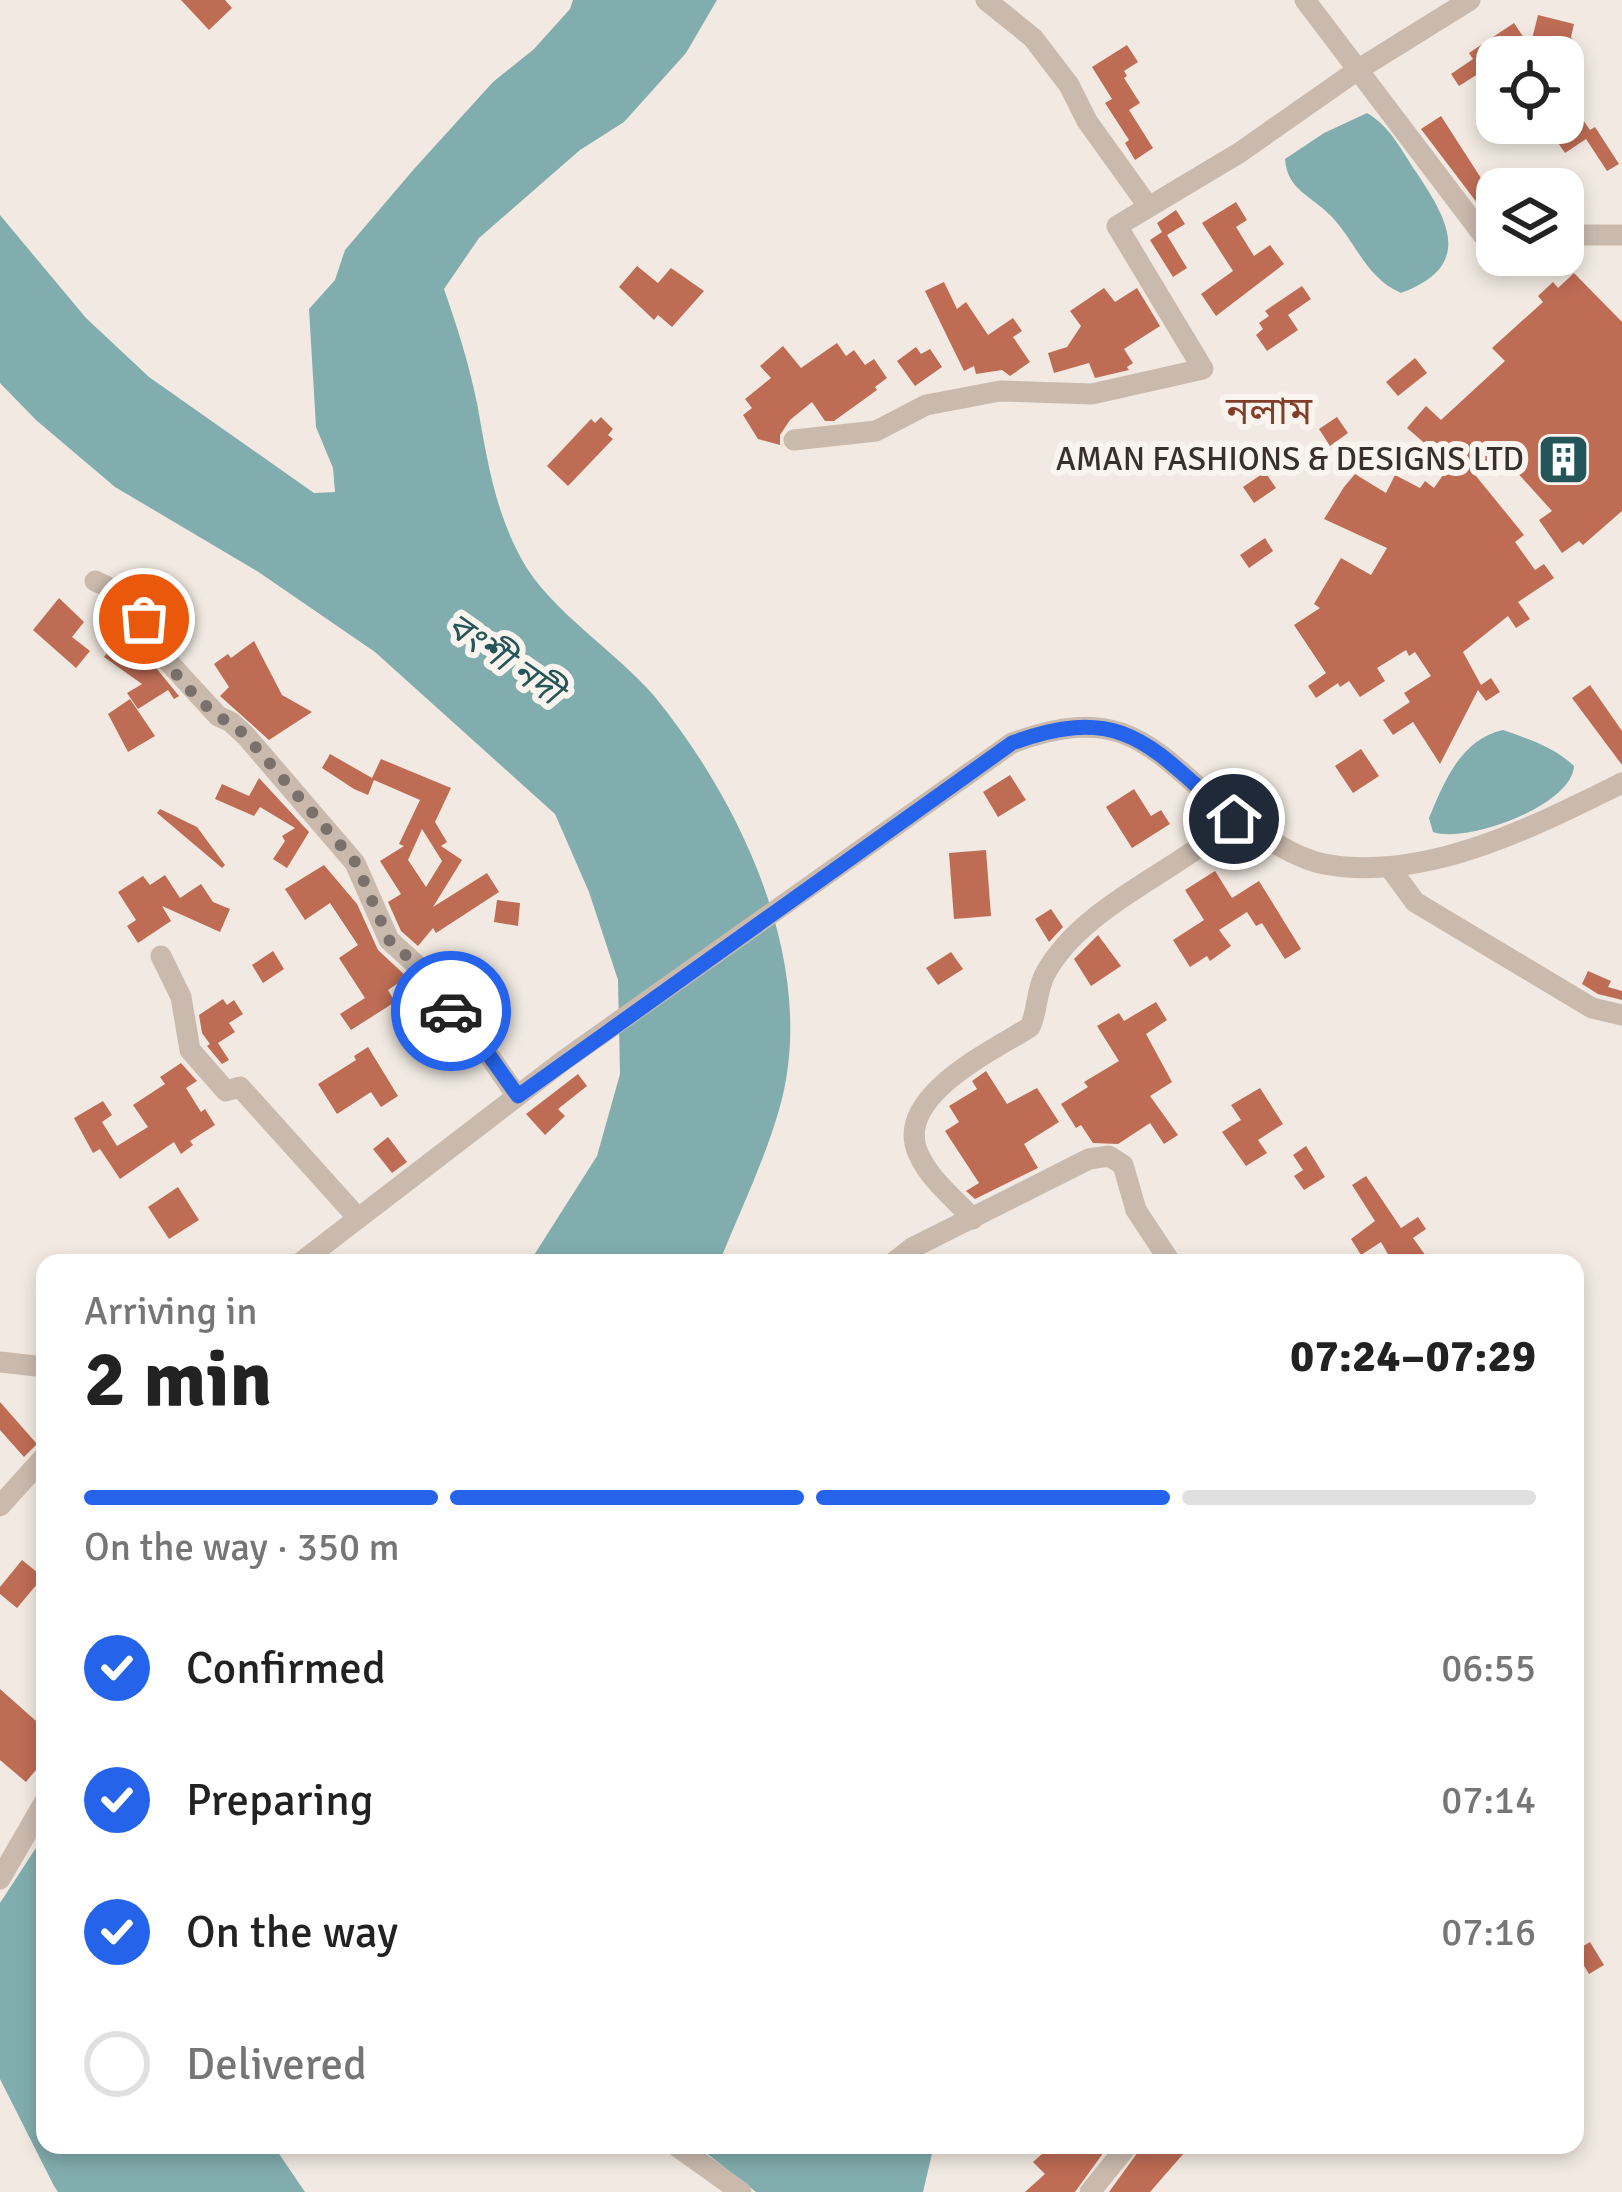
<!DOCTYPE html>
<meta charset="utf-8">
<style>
:root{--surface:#fff;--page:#f6f6f6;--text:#222;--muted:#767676;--line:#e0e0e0;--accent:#2563eb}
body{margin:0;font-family:Signika,"Noto Sans Bengali",sans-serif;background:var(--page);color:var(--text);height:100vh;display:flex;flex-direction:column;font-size:45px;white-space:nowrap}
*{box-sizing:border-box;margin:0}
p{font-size:39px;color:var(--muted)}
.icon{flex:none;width:66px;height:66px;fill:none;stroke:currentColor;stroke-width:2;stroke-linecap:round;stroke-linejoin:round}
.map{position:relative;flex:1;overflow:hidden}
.details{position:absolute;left:36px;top:1254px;width:1548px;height:900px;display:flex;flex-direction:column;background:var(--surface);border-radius:24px;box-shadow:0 6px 18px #0003}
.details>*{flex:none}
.fabs{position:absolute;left:1476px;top:36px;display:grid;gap:24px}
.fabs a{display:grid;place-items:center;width:108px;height:108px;border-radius:24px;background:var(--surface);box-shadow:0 6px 18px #0003;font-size:60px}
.pin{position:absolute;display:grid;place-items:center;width:102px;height:102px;color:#fff;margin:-51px;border:6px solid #fff;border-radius:50%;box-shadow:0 3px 12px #0007}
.courier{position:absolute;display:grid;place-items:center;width:120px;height:120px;margin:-60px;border:9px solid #2563eb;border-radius:50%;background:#fff;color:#222;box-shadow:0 3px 15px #0007}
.overview em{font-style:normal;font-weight:800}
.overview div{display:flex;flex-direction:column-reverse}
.overview{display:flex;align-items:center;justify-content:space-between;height:204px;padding:0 48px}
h1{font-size:78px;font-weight:800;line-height:90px}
.bar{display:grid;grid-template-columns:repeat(4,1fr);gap:18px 12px;align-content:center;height:144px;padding:0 48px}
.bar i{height:15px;border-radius:9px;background:var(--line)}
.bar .active{background:var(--accent)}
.bar p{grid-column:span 4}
ol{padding:0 48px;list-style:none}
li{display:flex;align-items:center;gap:36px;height:132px}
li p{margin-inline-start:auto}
li .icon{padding:12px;border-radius:50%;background:var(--accent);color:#fff;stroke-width:4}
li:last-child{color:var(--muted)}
li i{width:66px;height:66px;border:6px solid var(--line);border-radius:50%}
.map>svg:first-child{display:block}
.water{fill:#82adae}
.building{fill:#be6c54;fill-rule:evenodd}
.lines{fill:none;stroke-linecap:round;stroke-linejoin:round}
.minor{stroke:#cabaae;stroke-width:21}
.done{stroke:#7a716c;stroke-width:12;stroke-dasharray:0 21.6}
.route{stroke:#2563eb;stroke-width:15}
.labels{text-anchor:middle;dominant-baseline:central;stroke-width:12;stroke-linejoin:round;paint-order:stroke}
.poi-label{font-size:33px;fill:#39302c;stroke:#faf4ee;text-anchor:end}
.water-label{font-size:36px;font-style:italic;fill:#245659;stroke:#faf4ee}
.quarter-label{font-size:39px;fill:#833e2a;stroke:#faf4ee}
</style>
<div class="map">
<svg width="1622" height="2192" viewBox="0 0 1622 2192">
<rect width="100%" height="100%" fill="#f2eae2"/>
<g class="water">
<path d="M 573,0 L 717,0 L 686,53 L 624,122 L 580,150 L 479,238 L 444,289 C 457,326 469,364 477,403 C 487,458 494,509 522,560 C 550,611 617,652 655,697 C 743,805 820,969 779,1110 C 764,1162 739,1213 719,1263 L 529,1263 L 597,1156 L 620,1074 L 618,980 L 589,892 L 555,814 L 375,652 L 257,571 L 115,487 L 36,420 L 0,383 L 0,215 L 86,318 L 149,377 L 314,493 L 335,492 L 333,468 L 316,427 L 309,309 L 335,280 L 345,250 L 414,169 L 493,82 L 534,49 L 570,9 Z"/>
<path d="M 1367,113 C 1390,126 1402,151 1416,172 C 1449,221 1474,266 1401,293 C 1366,278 1356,242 1331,216 C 1312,196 1287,190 1285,159 L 1324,133 Z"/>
<path d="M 1503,730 C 1529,739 1554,747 1574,766 C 1572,806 1466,844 1433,832 L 1429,818 C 1444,782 1461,739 1503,730 Z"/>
<path d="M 45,1834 L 45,2145 L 273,2145 L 305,2192 L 58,2192 L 54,2186 L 0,2079 L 0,1903 Z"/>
<path d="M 696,2145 L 934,2145 L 923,2192 L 756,2192 Z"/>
</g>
<g class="building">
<path d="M 181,0 L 225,0 L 232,8 L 209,30 Z"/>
<path d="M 1538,15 L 1574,24 L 1571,37 L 1583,57 L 1563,70 L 1563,57 L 1497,57 L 1497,62 L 1459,86 L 1451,74 L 1473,59 L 1469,53 L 1514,23 L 1530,47 Z"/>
<path d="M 1127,45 L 1138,62 L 1124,71 L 1127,76 L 1124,78 L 1140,103 L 1129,110 L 1153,148 L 1135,160 L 1125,143 L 1129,140 L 1105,103 L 1112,99 L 1092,67 Z"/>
<path d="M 1563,91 L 1590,130 L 1595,127 L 1619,164 L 1607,171 L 1586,139 L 1565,153 L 1552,134 L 1563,127 Z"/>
<path d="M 1441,116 L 1497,203 L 1484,212 L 1421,129 Z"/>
<path d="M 1236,202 L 1247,220 L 1236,227 L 1254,256 L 1270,245 L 1284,264 L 1216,316 L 1201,294 L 1233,271 L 1202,223 Z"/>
<path d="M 1176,210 L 1185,224 L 1167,235 L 1187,268 L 1173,277 L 1150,240 L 1162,232 L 1157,223 Z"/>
<path d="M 637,266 L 658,283 L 671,268 L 704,291 L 672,327 L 658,315 L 654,320 L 619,287 Z"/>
<path d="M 1574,273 L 1622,322 L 1622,511 L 1583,545 L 1579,541 L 1562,553 L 1539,520 L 1552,511 L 1496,449 L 1476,476 L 1524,535 L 1515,542 L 1535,570 L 1544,564 L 1554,578 L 1518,602 L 1530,619 L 1516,628 L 1508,616 L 1463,652 L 1481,685 L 1491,678 L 1500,692 L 1486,701 L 1478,690 L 1440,764 L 1413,722 L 1393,735 L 1383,720 L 1410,702 L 1404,693 L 1431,676 L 1415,652 L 1409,656 L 1406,650 L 1377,668 L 1385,681 L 1360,697 L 1349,681 L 1340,687 L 1338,683 L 1316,698 L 1308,686 L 1326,673 L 1294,625 L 1320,608 L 1314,604 L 1341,558 L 1371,575 L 1387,548 L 1324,519 L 1344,487 L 1355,474 L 1386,493 L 1395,475 L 1420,488 L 1425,481 L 1434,488 L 1450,465 L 1407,428 L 1426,406 L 1441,420 L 1505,361 L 1492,348 L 1543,302 L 1538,296 L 1553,282 L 1558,288 Z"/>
<path d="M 944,282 L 957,309 L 966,302 L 988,335 L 1013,318 L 1022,331 L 1013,337 L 1030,362 L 1010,376 L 1002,370 L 976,374 L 974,366 L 964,371 L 925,291 Z"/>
<path d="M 1302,286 L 1311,299 L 1288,315 L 1298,330 L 1267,351 L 1256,335 L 1263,329 L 1259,323 L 1269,316 L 1265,311 Z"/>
<path d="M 1104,288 L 1115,302 L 1137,288 L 1160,326 L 1124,349 L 1133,363 L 1127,367 L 1129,370 L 1095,378 L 1089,363 L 1054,373 L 1048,353 L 1067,347 L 1081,326 L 1070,311 Z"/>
<path d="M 837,343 L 846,356 L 854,350 L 865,365 L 874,359 L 887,378 L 875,387 L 877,390 L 834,421 L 825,421 L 812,402 L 790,420 L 780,435 L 780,445 L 758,439 L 743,415 L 752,408 L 745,399 L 771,378 L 760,366 L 783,346 L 801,368 Z"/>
<path d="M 916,347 L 921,354 L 930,349 L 942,367 L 915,386 L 897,361 Z"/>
<path d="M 1415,358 L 1427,373 L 1398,396 L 1386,382 Z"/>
<path d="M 601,417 L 613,429 L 608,435 L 613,439 L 568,486 L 547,466 L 591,419 L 595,423 Z"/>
<path d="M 1337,417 L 1348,433 L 1330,446 L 1319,429 Z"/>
<path d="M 1265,472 L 1276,488 L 1254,503 L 1243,487 Z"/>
<path d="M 1265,538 L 1273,551 L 1249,568 L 1240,555 Z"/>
<path d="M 59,598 L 84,622 L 72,637 L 90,651 L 76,668 L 33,630 Z"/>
<path d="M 121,635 L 143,652 L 179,696 L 174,699 L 168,690 L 138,709 L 127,693 L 142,684 L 104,657 Z"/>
<path d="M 254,641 L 282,695 L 312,712 L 269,740 L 220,696 L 229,687 L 214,664 L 228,654 L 231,658 Z"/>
<path d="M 1590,685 L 1622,731 L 1622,765 L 1572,698 Z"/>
<path d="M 130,699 L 155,736 L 128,752 L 108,714 Z"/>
<path d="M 1361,749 L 1379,776 L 1353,793 L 1335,766 Z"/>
<path d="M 330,754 L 372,778 L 381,759 L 451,788 L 435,822 L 447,842 L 441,846 L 462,860 L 433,907 L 487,873 L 499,892 L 436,933 L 433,928 L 418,946 L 401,931 L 388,902 L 401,894 L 380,861 L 404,846 L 399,844 L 420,800 L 374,780 L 368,795 L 354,789 L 322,768 ZM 422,829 L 442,861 L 426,887 L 408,860 Z"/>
<path d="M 1010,775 L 1026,800 L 998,817 L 983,792 Z"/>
<path d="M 259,778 L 309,832 L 287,868 L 273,859 L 285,841 L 282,836 L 295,828 L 260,807 L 254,816 L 215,799 L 222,784 L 249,796 Z"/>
<path d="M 1134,789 L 1151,816 L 1161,810 L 1170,824 L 1132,848 L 1106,807 Z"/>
<path d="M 160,809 L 197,827 L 225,865 L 222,868 L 157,813 Z"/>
<path d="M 986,850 L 991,916 L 954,919 L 949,853 Z"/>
<path d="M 324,865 L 357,904 L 378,950 L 407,977 L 388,990 L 395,1002 L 351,1030 L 340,1014 L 365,998 L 339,958 L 358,945 L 330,903 L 305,920 L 285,889 Z"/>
<path d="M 1215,871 L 1232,898 L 1259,881 L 1301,949 L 1285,959 L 1262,923 L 1256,926 L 1247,912 L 1219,930 L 1231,946 L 1210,961 L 1207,956 L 1190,967 L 1173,940 L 1204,920 L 1185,890 Z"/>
<path d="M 165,875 L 180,898 L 201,884 L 213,902 L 230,909 L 220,932 L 162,906 L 171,921 L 138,943 L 127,926 L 136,920 L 118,892 L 143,876 L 150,885 Z"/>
<path d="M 497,900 L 520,903 L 518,926 L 494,922 Z"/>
<path d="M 1051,909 L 1063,927 L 1049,942 L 1035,919 Z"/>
<path d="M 1098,935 L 1121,966 L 1091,986 L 1074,959 Z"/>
<path d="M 273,951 L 284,969 L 263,983 L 252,965 Z"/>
<path d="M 951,952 L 963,969 L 938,985 L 926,968 Z"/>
<path d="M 1588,971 L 1611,981 L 1608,987 L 1622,991 L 1622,1000 L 1598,994 L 1582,984 Z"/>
<path d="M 223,999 L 227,1005 L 234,1000 L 243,1014 L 229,1023 L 235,1032 L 218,1043 L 229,1060 L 222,1064 L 207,1046 L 210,1044 L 202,1033 L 199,1015 Z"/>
<path d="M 1156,1002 L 1167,1020 L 1146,1034 L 1172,1082 L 1150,1096 L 1178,1135 L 1164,1144 L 1150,1123 L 1118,1144 L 1093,1143 L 1081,1125 L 1076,1128 L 1061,1104 L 1088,1087 L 1084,1082 L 1119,1061 L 1097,1026 L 1119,1013 L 1124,1021 Z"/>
<path d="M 368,1047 L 398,1096 L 381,1107 L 371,1092 L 337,1114 L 318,1084 L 356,1060 L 354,1056 Z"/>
<path d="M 181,1063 L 197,1081 L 186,1088 L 201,1112 L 205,1109 L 215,1125 L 190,1141 L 193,1145 L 181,1154 L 174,1142 L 120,1179 L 100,1149 L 93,1153 L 74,1118 L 103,1101 L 112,1115 L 102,1122 L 117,1146 L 148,1127 L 133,1105 L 165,1084 L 160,1077 Z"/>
<path d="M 986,1071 L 1007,1104 L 1037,1088 L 1059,1122 L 1024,1144 L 1038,1168 L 975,1199 L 966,1191 L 979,1183 L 945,1131 L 959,1122 L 949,1106 L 977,1089 L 972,1081 Z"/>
<path d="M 578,1074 L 587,1086 L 558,1109 L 565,1116 L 545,1135 L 526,1114 Z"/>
<path d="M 1260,1088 L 1283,1124 L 1258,1140 L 1267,1153 L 1246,1166 L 1222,1132 L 1241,1120 L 1231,1105 Z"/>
<path d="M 388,1137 L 407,1162 L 392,1173 L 373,1149 Z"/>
<path d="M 1306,1146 L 1325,1177 L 1304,1190 L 1294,1176 L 1303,1170 L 1293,1155 Z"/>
<path d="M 1366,1176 L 1401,1228 L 1418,1217 L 1426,1229 L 1413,1238 L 1426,1256 L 1415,1263 L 1393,1263 L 1381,1242 L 1361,1255 L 1351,1239 L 1375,1221 L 1352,1185 Z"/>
<path d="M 178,1187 L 199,1220 L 169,1239 L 148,1207 Z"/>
<path d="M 0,1402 L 37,1444 L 24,1457 L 0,1430 Z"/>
<path d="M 22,1560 L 43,1577 L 17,1608 L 0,1594 L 0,1587 Z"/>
<path d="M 0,1689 L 45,1729 L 45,1759 L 26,1782 L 0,1760 Z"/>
<path d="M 1590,1942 L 1604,1965 L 1589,1974 L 1575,1951 Z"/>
<path d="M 1052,2145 L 1109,2145 L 1075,2192 L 1025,2192 L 1045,2174 L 1033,2162 Z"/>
<path d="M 1143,2145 L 1191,2145 L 1150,2192 L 1109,2192 Z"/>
</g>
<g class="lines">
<g class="minor">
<path d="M 986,0 L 1033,38 L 1069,85 L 1087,121 L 1148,206"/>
<path d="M 1305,0 L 1483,235 L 1497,235"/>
<path d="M 1563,235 L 1622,235"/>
<path d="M 794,440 L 876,431 L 926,405 L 1000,391 L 1092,394 L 1203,369 L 1117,226 L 1239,153 L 1359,69 L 1470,0"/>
<path d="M 95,581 L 126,595 L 144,619 L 161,654 L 218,716 L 231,722 L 246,736 L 355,863 L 389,940 L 422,970 L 440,999 L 479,1041 L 517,1096"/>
<path d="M 1390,868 L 1415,902 L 1592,1008 L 1622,1015"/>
<path d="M 161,956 L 181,997 L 190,1050 L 226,1091 L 240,1087 L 358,1218"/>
<path d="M 973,1219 C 955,1199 930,1180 919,1155 C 891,1098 992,1051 1030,1027 C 1038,1010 1036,991 1045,974 C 1083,904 1179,872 1234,819 C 1261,834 1294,858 1324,864 C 1425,883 1535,826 1622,783"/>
<path d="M 300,1263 L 563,1061 L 1012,743 C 1126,701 1152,748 1234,819"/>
<path d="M 893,1263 L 912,1248 L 1089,1159 L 1109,1156 L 1123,1165 L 1136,1210 L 1171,1263"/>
<path d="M 0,1362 L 45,1367"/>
<path d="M 0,1506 L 45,1456"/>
<path d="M 0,1879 L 45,1801"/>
<path d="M 675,2145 L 741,2192"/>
<path d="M 1090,2192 L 1128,2145"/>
</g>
</g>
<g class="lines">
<path class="done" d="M 144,619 C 156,654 186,689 214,713 C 225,721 236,726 246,736 L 356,863 L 389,940 L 422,970 L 451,1011"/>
<path class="route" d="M 451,1011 L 479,1041 L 518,1096 L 1012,743 C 1126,701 1152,749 1234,819"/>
</g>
<defs>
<symbol id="building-square" viewBox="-11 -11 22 22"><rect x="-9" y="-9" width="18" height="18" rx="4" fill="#245659" stroke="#faf4ee"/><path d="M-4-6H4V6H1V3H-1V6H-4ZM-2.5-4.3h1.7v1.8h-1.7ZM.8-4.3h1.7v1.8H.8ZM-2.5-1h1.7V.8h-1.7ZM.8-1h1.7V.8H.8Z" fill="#fff"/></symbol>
</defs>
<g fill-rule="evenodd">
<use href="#building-square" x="1534" y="430" width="59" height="59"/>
</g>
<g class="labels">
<g class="poi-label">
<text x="1524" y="459">AMAN FASHIONS &amp; DESIGNS LTD</text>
</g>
<g class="water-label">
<text transform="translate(504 659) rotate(35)">বংশী নদী</text>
</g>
<g class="quarter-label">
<text x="1269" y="411">নলাম</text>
</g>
</g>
</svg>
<div class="fabs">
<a><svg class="icon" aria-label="locate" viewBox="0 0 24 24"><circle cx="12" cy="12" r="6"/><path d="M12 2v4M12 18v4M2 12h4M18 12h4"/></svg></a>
<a><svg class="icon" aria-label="layers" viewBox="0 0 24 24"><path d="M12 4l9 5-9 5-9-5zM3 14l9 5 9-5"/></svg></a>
</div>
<div class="pin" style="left:144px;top:619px;background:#ea580c"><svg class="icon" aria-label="bag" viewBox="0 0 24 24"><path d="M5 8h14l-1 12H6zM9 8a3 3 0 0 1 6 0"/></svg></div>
<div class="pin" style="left:1234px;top:819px;background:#1f2937"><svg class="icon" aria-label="home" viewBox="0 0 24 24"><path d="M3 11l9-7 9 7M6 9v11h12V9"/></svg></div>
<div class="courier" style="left:451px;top:1011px"><svg class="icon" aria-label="car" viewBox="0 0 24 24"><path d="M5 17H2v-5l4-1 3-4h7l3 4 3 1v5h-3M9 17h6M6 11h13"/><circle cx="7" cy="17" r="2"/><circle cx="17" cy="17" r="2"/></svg></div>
<section class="details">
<div class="overview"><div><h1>2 min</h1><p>Arriving in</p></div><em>07:24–07:29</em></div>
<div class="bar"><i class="active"></i><i class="active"></i><i class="active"></i><i></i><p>On the way · 350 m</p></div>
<ol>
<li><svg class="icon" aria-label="check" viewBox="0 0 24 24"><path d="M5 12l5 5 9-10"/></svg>Confirmed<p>06:55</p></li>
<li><svg class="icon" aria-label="check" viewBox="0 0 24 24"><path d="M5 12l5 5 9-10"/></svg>Preparing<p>07:14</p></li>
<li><svg class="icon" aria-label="check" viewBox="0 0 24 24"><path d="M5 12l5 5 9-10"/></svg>On the way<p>07:16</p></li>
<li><i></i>Delivered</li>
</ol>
</section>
</div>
